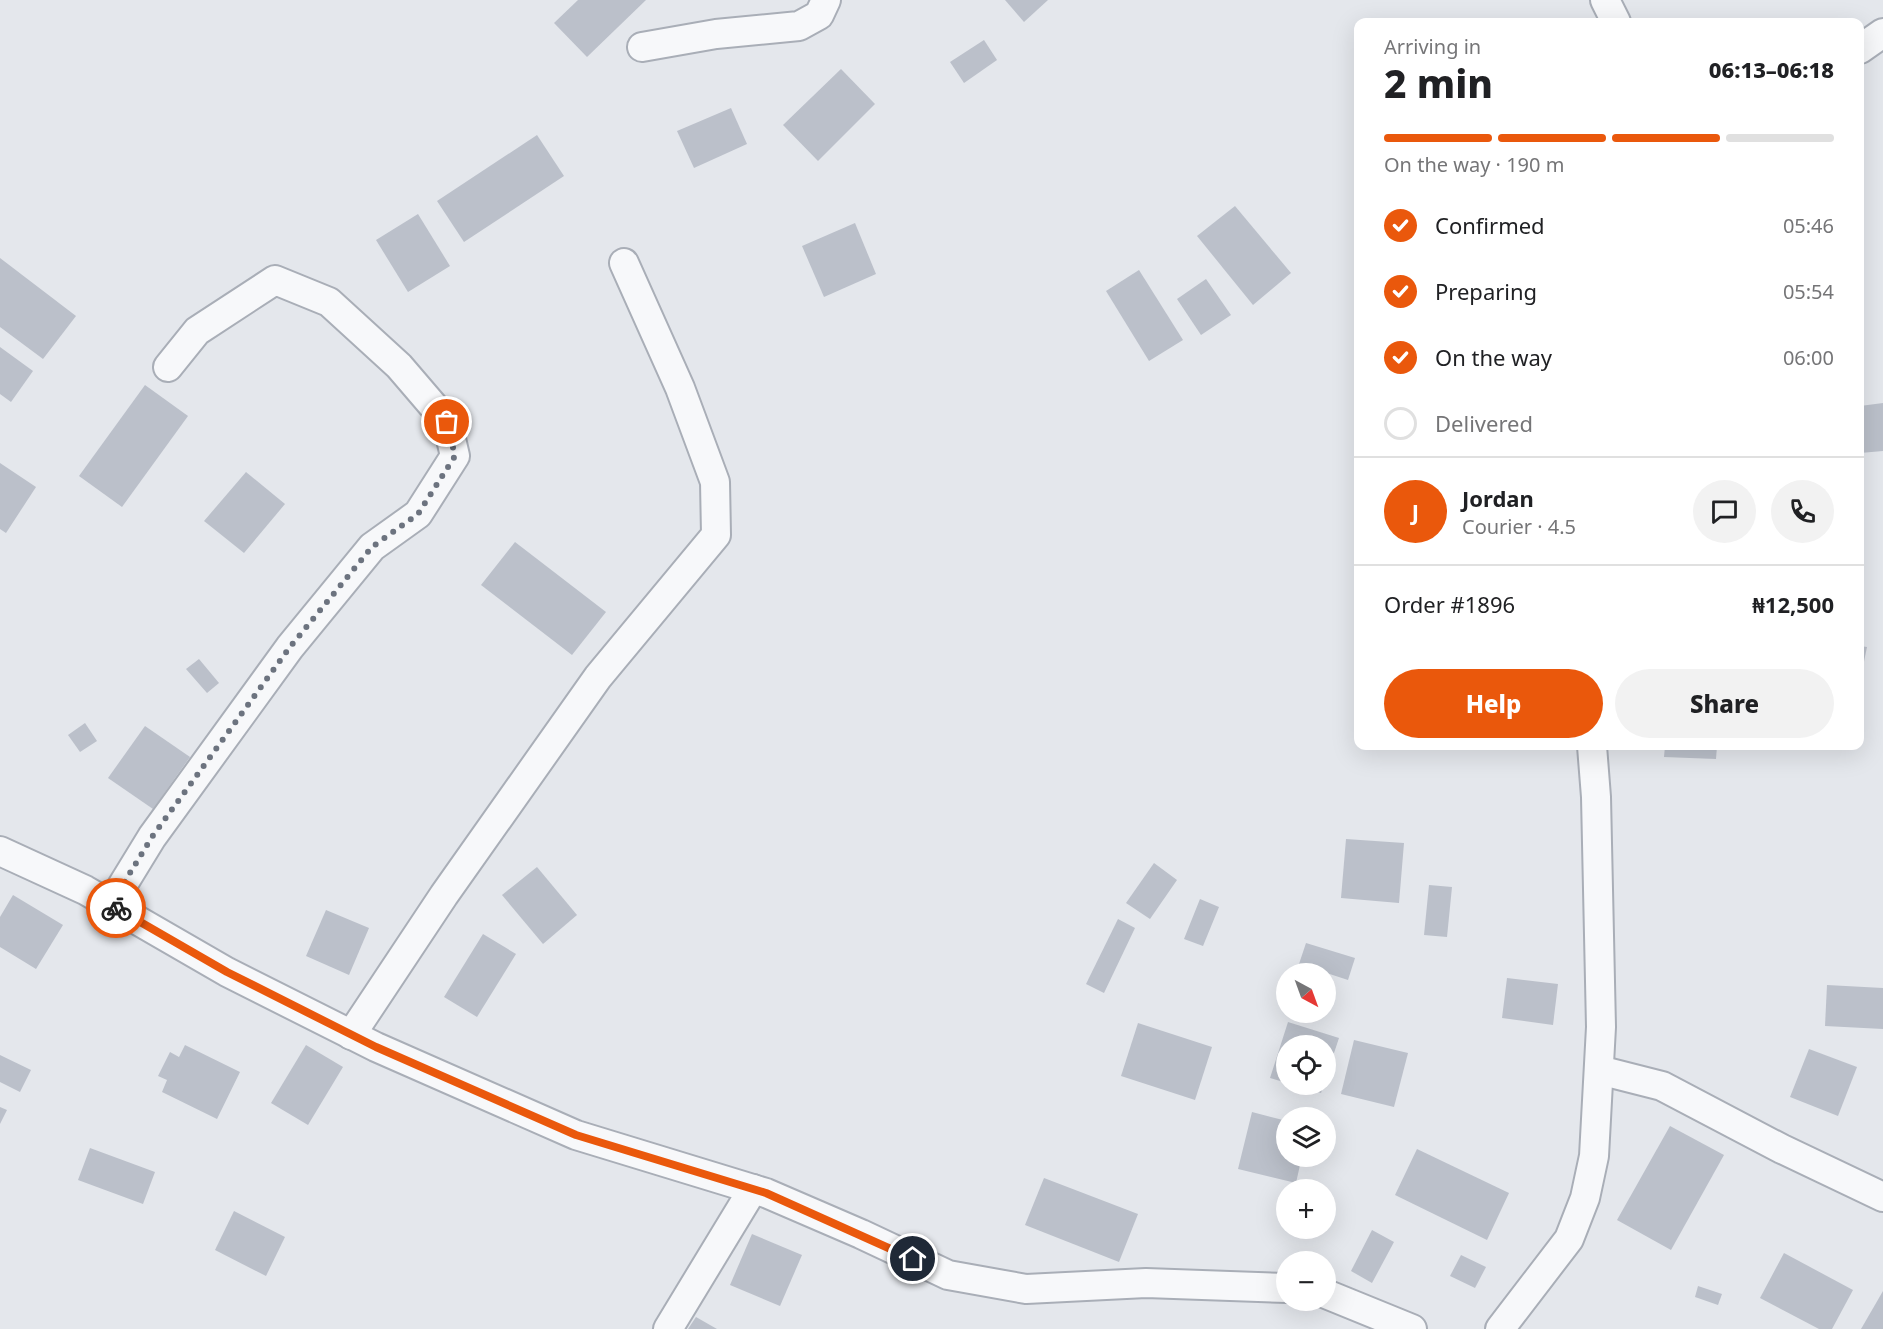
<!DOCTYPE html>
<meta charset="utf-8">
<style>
:root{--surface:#fff;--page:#f2f2f2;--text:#202124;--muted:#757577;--line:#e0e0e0;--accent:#ea580c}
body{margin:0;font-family:"Noto Sans",sans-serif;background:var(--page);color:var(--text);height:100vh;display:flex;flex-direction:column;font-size:22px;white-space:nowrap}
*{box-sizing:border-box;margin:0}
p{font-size:20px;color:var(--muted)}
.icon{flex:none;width:33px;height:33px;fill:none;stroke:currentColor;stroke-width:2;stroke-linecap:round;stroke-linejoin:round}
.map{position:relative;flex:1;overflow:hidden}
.details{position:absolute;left:1354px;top:18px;width:510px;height:732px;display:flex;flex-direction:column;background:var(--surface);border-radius:12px;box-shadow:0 6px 24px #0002}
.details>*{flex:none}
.needle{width:39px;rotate:139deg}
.buttons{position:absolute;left:1276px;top:963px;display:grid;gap:12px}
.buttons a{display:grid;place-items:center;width:60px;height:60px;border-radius:50%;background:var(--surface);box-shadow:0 6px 24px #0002;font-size:30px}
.pin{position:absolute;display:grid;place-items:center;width:51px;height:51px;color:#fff;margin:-26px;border:3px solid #fff;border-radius:50%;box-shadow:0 2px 6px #0007}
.courier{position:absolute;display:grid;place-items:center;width:60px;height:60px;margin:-30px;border:4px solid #ea580c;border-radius:50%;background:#fff;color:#222;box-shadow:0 2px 8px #0007}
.summary em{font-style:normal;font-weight:800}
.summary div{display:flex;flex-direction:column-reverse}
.summary{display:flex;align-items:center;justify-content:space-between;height:102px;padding:0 30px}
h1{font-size:39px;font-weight:800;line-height:45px}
.bar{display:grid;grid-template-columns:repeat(4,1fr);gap:9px 6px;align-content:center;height:72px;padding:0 30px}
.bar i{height:8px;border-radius:4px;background:var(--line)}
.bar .current{background:var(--accent)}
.bar p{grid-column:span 4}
.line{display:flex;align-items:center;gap:15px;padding:0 30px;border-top:2px solid var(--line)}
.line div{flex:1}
.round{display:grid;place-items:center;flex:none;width:63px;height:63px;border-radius:32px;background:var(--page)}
ol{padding:0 30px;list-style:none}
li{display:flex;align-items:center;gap:18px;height:66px}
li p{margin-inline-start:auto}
li .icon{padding:6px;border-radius:50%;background:var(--accent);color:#fff;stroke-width:4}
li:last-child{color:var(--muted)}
li i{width:33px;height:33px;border:3px solid var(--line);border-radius:50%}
.cta{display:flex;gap:12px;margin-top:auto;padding:12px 30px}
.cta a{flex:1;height:69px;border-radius:36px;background:var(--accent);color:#fff;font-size:24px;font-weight:800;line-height:69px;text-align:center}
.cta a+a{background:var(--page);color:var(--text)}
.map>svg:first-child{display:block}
.building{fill:#bbc0ca}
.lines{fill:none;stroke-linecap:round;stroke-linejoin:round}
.minor-casing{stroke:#a9aeb7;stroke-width:32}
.minor{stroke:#f7f8fa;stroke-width:28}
.done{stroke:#6c737f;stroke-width:6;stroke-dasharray:0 10.8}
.route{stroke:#ea580c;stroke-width:8}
</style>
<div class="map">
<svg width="1883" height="1329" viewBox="0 0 1883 1329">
<rect width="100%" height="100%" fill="#e4e7ec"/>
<g class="building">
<path d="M 578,0 L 646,0 L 587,57 L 554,23 Z"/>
<path d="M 1005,0 L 1048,0 L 1024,22 Z"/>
<path d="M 984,40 L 997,60 L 964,83 L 950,62 Z"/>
<path d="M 841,69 L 875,104 L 818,161 L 783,125 Z"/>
<path d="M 731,108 L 747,144 L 694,168 L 677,131 Z"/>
<path d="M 537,135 L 564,176 L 464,242 L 437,201 Z"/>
<path d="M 1235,206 L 1291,273 L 1253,305 L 1197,236 Z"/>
<path d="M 418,214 L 450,266 L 408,292 L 376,240 Z"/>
<path d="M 855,223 L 876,274 L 824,297 L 802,246 Z"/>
<path d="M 0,258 L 76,316 L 43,359 L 0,327 Z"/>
<path d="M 1139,270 L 1183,340 L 1149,361 L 1106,291 Z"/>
<path d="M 1206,279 L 1231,315 L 1201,335 L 1177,299 Z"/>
<path d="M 0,347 L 33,371 L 11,402 L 0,394 Z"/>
<path d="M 145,385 L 188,416 L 122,507 L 79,476 Z"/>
<path d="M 1883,403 L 1883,451 L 1860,453 L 1860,406 Z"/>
<path d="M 0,463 L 36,487 L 6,533 L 0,529 Z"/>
<path d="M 246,472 L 285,504 L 244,553 L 204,521 Z"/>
<path d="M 515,542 L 606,612 L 572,655 L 481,585 Z"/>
<path d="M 1860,646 L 1867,647 L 1861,676 L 1860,675 Z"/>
<path d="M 199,659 L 219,683 L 207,693 L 186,669 Z"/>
<path d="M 85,723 L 97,741 L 80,752 L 68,735 Z"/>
<path d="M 145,726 L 190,757 L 153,809 L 108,778 Z"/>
<path d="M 1665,746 L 1717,746 L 1716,759 L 1664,757 Z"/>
<path d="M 1346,839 L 1404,843 L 1399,903 L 1341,898 Z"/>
<path d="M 1154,863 L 1177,880 L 1150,919 L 1126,903 Z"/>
<path d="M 537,867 L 577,915 L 543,944 L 502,895 Z"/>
<path d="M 1429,885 L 1452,887 L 1447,937 L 1424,935 Z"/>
<path d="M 13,895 L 63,925 L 36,969 L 0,947 L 0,917 Z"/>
<path d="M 1200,899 L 1219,907 L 1203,946 L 1184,939 Z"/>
<path d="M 326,910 L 369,928 L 349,975 L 306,956 Z"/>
<path d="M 1118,919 L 1135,928 L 1104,993 L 1086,984 Z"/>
<path d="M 483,934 L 516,954 L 477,1017 L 444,997 Z"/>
<path d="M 1306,943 L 1355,958 L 1348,980 L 1299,964 Z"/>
<path d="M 1507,978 L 1558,984 L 1553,1025 L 1502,1018 Z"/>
<path d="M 1827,985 L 1883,988 L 1883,1029 L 1825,1026 Z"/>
<path d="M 1288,1022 L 1339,1038 L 1326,1077 L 1326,1046 L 1287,1046 L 1287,1083 L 1270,1078 Z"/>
<path d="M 1138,1023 L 1212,1047 L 1195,1100 L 1121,1076 Z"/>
<path d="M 1354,1040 L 1408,1053 L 1394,1107 L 1341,1094 Z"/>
<path d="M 185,1045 L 240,1072 L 217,1119 L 162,1092 L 167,1080 L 158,1076 L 170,1052 L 179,1057 Z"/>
<path d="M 306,1045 L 343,1067 L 308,1125 L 271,1103 Z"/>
<path d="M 1809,1049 L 1857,1067 L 1838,1116 L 1790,1097 Z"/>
<path d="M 0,1055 L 31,1070 L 20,1092 L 0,1082 Z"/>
<path d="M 1294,1084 L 1324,1084 L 1321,1093 Z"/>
<path d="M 0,1107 L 7,1110 L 0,1124 Z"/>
<path d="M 1252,1112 L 1287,1121 L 1287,1156 L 1302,1156 L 1296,1183 L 1238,1169 Z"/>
<path d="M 1670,1126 L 1724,1155 L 1671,1250 L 1617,1220 Z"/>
<path d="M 90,1148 L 155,1172 L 143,1204 L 78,1180 Z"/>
<path d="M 1417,1149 L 1509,1193 L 1487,1240 L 1395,1195 Z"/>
<path d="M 1044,1178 L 1138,1214 L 1119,1262 L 1025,1225 Z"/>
<path d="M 234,1211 L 285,1237 L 266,1276 L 215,1250 Z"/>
<path d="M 1372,1230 L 1394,1242 L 1372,1283 L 1351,1271 Z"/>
<path d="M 752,1234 L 802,1255 L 780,1306 L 730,1285 Z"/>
<path d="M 1784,1253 L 1853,1290 L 1832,1329 L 1819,1329 L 1760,1298 Z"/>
<path d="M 1461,1255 L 1486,1267 L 1475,1288 L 1450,1276 Z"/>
<path d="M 1698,1286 L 1722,1294 L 1718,1305 L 1695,1297 Z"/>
<path d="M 1883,1291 L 1883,1329 L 1861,1329 Z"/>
<path d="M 696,1317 L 717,1329 L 688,1329 Z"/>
</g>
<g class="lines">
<defs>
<g id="minor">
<path d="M 1605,0 L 1616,22"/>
<path d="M 642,47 L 716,34 L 799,26 L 819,15 L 826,0"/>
<path d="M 1860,49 L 1883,33"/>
<path d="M 0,851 L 85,890 L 227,972 L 376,1047 L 576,1135 L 766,1193 L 861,1234 L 948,1275 L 1026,1289 L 1146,1283 L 1287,1288"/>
<path d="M 111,904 L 152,837 L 290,647 L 372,547 L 418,514 L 455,456 L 447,422 L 399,366 L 329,302 L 275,280 L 197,331 L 168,367"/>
<path d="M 351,1035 L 444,895 L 598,677 L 716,535 L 715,482 L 680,388 L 624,263"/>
<path d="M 1599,1070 L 1662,1086 L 1782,1149 L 1883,1197"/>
<path d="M 1326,1294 L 1412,1329"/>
<path d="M 668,1329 L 753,1189"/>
<path d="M 1500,1329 L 1569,1239 L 1585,1198 L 1594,1156 L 1601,1027 L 1596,797 L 1592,746"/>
</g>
</defs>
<use href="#minor" class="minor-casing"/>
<use href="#minor" class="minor"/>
</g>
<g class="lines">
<path class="done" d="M 116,908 L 111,904 L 152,837 L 290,647 L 372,547 L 418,514 L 455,456 L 447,422"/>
<path class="route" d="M 116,908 L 227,972 L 376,1047 L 576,1135 L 766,1193 L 913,1259"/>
</g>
</svg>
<div class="buttons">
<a><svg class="needle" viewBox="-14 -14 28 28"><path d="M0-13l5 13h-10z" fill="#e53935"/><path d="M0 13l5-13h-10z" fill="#757577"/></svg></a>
<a><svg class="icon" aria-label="locate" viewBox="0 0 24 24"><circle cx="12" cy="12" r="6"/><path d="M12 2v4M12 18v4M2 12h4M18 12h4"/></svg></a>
<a><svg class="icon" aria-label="layers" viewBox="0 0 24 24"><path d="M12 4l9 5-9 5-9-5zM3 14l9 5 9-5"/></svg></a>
<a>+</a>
<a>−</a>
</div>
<div class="pin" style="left:447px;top:422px;background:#ea580c"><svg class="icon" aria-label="bag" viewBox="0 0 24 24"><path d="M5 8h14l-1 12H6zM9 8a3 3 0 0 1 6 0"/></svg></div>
<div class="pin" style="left:913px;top:1259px;background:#1f2937"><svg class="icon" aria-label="home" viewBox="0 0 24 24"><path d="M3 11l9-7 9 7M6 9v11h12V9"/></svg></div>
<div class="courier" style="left:116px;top:908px"><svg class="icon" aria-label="bike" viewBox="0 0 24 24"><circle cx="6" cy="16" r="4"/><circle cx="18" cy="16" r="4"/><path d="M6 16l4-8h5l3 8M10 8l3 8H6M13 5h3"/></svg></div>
<section class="details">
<div class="summary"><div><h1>2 min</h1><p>Arriving in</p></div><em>06:13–06:18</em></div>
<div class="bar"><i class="current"></i><i class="current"></i><i class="current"></i><i></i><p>On the way · 190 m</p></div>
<ol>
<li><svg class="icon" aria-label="check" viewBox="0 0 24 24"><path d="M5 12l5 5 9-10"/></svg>Confirmed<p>05:46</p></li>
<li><svg class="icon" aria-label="check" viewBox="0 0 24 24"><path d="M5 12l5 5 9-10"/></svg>Preparing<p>05:54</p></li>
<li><svg class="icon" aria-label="check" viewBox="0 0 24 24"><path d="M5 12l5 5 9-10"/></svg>On the way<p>06:00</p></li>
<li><i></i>Delivered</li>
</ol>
<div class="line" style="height:108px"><b class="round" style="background:var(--accent);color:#fff">J</b><div><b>Jordan</b><p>Courier · 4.5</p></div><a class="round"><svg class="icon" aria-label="chat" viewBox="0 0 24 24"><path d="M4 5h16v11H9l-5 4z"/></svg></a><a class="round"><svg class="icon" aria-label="phone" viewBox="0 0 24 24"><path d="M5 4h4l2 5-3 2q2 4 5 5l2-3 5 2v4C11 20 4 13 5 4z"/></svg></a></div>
<div class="line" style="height:78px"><div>Order #1896</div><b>₦12,500</b></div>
<div class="cta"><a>Help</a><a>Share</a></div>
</section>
</div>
